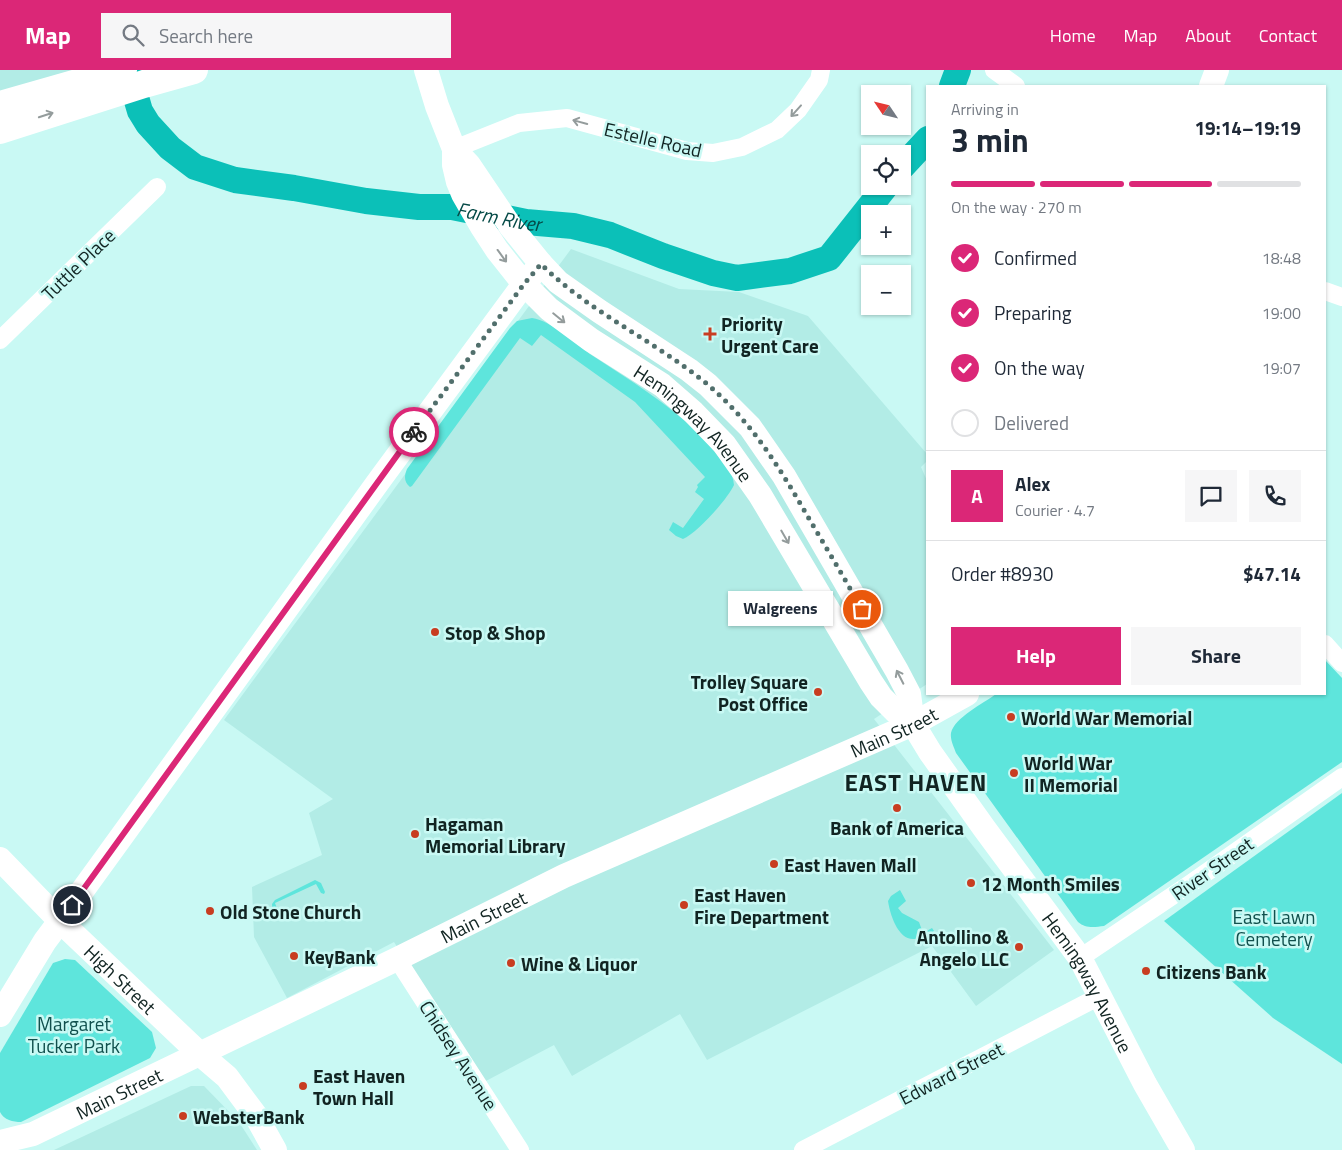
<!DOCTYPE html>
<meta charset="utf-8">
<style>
:root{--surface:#fff;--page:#f6f6f7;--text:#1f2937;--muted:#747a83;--line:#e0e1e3;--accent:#db2777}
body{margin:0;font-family:"Titillium Web",sans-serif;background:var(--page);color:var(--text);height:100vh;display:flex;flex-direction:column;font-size:19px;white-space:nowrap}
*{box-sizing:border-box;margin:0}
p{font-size:16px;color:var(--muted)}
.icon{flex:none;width:28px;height:28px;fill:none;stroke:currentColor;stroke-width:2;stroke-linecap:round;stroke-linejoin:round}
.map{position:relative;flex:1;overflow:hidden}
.side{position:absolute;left:926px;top:15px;width:400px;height:610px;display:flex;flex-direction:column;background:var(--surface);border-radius:0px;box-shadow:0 1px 4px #0004}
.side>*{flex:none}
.needle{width:32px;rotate:305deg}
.controls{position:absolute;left:861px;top:15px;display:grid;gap:10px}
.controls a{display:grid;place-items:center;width:50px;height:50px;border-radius:0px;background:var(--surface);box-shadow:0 1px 4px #0004;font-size:25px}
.pin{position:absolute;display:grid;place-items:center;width:42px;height:42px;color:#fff;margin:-21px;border:2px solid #fff;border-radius:50%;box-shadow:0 1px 5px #0007}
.courier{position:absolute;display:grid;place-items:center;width:50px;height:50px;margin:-25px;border:4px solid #db2777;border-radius:50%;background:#fff;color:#222;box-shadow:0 1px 6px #0007}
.bubble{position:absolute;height:35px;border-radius:0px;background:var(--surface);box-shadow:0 1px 4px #0004;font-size:16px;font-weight:700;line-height:35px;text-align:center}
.head em{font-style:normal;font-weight:700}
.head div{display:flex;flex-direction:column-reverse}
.head{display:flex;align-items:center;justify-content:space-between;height:85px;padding:0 25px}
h1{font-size:32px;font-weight:700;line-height:38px}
.bar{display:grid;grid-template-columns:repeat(4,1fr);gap:8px 5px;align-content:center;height:60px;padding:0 25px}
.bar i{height:6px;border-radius:4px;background:var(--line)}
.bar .current{background:var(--accent)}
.bar p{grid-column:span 4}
.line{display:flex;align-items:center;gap:12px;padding:0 25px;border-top:1px solid var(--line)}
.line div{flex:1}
.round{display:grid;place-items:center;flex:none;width:52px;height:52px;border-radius:0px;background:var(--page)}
ol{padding:0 25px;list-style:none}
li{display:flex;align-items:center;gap:15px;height:55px}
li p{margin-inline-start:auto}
li .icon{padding:5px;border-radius:50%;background:var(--accent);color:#fff;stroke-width:4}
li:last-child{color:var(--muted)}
li i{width:28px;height:28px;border:2px solid var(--line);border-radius:50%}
.cta{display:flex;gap:10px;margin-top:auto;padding:10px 25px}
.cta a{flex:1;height:58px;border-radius:0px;background:var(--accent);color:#fff;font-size:20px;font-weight:700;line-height:58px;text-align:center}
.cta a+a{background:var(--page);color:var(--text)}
header{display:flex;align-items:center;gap:30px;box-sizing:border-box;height:70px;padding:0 25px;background:var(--accent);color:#fff}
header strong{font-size:24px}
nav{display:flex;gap:28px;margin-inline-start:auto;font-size:18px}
.search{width:350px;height:45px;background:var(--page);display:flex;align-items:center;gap:12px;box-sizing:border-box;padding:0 18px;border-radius:0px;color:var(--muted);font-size:19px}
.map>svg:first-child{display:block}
.built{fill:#b2ece6}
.green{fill:#5ee5dc}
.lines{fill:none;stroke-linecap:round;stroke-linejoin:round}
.river{stroke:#0bc0b8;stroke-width:26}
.minor{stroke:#fff;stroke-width:18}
.secondary{stroke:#fff;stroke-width:24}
.primary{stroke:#fff;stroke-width:28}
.oneway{stroke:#949c9c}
.done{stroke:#516f6c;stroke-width:5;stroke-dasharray:0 9}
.route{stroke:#db2777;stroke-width:6}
.poi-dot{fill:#c83d21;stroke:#c9f9f4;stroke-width:2}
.labels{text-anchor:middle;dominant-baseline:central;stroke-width:5;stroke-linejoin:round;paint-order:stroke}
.street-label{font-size:19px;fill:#112422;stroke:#c9f9f4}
.poi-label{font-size:19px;font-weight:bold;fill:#112422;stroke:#c9f9f4;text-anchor:start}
.park-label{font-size:19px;fill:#10504d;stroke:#c9f9f4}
.water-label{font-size:20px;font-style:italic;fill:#054a47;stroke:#c9f9f4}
.district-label{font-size:24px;font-weight:bold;letter-spacing:1px;fill:#112422;stroke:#c9f9f4}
</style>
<header>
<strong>Map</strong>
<div class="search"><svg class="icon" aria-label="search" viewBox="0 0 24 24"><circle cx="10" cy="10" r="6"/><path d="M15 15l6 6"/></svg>Search here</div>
<nav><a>Home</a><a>Map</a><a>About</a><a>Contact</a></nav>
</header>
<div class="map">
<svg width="1342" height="1080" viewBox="0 0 1342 1080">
<rect width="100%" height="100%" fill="#c9f9f4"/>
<g class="built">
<path d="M 0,0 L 85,0 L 0,26 Z"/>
<path d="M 571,179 L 679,219 L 739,222 L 808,246 L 927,384 L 927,391 L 921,397 L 928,413 L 927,614 L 874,649 L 1054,880 L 976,936 L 932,876 L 707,990 L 680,944 L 572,1006 L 554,975 L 484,1012 L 394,872 L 287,928 L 254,867 L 252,817 L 322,785 L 309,743 L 333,729 L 224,650 Z"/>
<path d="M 191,1016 L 204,1016 L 239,1052 L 257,1080 L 54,1080 Z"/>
</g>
<g class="green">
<path d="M 532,248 C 552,251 576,274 593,286 C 638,316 684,342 718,386 C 726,395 733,402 734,415 C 727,430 697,463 683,469 L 676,466 L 669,460 L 673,452 L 683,458 L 704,429 L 695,422 L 698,417 L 697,415 L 705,407 L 635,332 L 541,265 L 532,276 L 520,268 L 412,416 L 410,417 C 404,412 404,406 407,399 L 510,258 L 517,251 Z"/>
<path d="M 1325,590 L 1342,608 L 1342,692 L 1104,856 C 1095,857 1086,859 1078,852 L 956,683 C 954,677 950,670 951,663 C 954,648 984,633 996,624 L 1325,624 Z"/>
<path d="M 1342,723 L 1342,994 L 1273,948 L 1164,851 Z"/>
<path d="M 315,810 L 321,813 L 325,822 L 324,824 L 321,823 L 316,814 L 275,833 L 279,844 L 277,848 L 273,849 L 272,834 L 275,830 Z"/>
<path d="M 900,820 L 906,831 L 898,838 L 902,843 L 919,852 L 923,863 L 932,858 L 934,861 C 928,864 921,868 915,869 C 898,871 890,844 888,831 L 891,826 Z"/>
<path d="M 65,889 L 75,890 L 152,962 L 156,978 L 150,988 L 21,1052 C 13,1052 4,1050 0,1042 L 0,983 L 53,893 Z"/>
</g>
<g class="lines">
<g class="river">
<path id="s1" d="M 128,0 L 140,41 L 148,54 L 170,78 L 195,97 L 235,110 L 294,118 L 366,131 L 419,137 L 452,137 L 526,152 L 573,156 L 610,165 L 663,186 L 713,203 L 737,208 L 790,201 L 829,188 L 886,116"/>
<path d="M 952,16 L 958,0"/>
<path d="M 902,97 L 928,69"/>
</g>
<g class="minor">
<path d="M 994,0 L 1016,16"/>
<path d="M 454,79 L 519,53 L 567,48 L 687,81 L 713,83 L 742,77 L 777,60 L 798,40 L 819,10 L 821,0"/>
<path d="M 1325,221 L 1342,227"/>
<path d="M 0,270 L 157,117"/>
<path d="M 1325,574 L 1342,593"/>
<path d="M 1080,888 L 1190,814 L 1342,707"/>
<path d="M 397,889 L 520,1080"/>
<path d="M 803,1080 L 1100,926"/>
</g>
<g class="secondary">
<path id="s2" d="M 426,0 L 437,36 L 454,79 L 454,95 L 458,112 L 463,124 L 482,157 L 497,180 L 524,214 L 549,239 L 591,270 L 662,315 L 693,342 L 724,374 L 760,425 L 871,612 L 881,627 L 895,641 L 913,654 L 930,682 L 984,758 L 1080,888 L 1145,1014 L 1183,1080"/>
<path d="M 1211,16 L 1217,0"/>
<path d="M 454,79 L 469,95 L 511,157 L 541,194 L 558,212 L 599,241 L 689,300 L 708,315 L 750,357 L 784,406 L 897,601 L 909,624 L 913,654"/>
<path id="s3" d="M 0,789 L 60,851 L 200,984 L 227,1007 L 256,1046 L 275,1080"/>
<path d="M 0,945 L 45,871 L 72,835 L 381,408 L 524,214 L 541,194"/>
<path id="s4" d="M 0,1072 L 33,1064 L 397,889 L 564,806 L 913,654 L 967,624"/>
</g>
<g class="primary">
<path d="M 0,35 L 123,0"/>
<path d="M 0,60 L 144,14 L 194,0"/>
</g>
</g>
<defs><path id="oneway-shaft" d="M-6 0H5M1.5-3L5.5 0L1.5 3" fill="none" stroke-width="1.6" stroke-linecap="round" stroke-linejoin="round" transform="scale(1.25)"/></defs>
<g class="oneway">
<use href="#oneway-shaft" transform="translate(796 41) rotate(132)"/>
<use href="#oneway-shaft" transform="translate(46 45) rotate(-18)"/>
<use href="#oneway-shaft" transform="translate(580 52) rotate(-165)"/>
<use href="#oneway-shaft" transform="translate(502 186) rotate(54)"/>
<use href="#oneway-shaft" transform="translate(559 248) rotate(39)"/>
<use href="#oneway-shaft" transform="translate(785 467) rotate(60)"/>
<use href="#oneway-shaft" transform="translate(900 607) rotate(-117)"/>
</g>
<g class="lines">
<path class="done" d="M 414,362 L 524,214 L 541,194 C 590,243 654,270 707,314 C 751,351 780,398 808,447 C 826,477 844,508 862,539"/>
<path class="route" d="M 72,835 L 414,362"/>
</g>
<g class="poi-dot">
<path d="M707.5 256.5h5v5h5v5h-5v5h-5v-5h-5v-5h5z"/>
<circle cx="435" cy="562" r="5"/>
<circle cx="818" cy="622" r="5"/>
<circle cx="1011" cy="647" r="5"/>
<circle cx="1014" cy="703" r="5"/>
<circle cx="897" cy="738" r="5"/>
<circle cx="415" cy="764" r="5"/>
<circle cx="774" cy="794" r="5"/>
<circle cx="971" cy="813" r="5"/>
<circle cx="684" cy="835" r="5"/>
<circle cx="210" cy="841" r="5"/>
<circle cx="1019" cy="877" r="5"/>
<circle cx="294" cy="886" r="5"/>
<circle cx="511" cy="893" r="5"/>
<circle cx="1146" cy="901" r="5"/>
<circle cx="303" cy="1016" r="5"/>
<circle cx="183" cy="1046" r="5"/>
</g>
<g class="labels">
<g class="street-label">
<text transform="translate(653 69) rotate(13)">Estelle Road</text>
<text transform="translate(78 194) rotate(-44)">Tuttle Place</text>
<text stroke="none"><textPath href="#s2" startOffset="460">Hemingway Avenue</textPath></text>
<text stroke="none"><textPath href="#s4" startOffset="984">Main Street</textPath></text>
<text transform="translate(1212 798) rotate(-35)">River Street</text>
<text stroke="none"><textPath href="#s4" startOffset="534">Main Street</textPath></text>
<text stroke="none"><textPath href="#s3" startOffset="170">High Street</textPath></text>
<text stroke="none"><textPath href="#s2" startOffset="1149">Hemingway Avenue</textPath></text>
<text transform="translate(459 985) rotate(57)">Chidsey Avenue</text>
<text transform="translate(951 1003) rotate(-27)">Edward Street</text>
<text stroke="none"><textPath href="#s4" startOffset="129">Main Street</textPath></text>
</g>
<g class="poi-label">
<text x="721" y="253">Priority<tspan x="721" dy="22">Urgent Care</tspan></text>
<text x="445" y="562">Stop &amp; Shop</text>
<text x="808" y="611" text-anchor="end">Trolley Square<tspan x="808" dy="22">Post Office</tspan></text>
<text x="1021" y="647">World War Memorial</text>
<text x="1024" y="692">World War<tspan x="1024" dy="22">II Memorial</tspan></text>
<text x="425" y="753">Hagaman<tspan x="425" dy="22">Memorial Library</tspan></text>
<text x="897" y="757" text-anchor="middle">Bank of America</text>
<text x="784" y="794">East Haven Mall</text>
<text x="981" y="813">12 Month Smiles</text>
<text x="694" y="824">East Haven<tspan x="694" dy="22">Fire Department</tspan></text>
<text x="220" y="841">Old Stone Church</text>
<text x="1009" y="866" text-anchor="end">Antollino &amp;<tspan x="1009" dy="22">Angelo LLC</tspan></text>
<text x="304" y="886">KeyBank</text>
<text x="521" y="893">Wine &amp; Liquor</text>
<text x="1156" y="901">Citizens Bank</text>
<text x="313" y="1005">East Haven<tspan x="313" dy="22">Town Hall</tspan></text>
<text x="193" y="1046">WebsterBank</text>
</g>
<g class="park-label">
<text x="1274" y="846">East Lawn<tspan x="1274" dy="22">Cemetery</tspan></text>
<text x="74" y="953">Margaret<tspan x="74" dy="22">Tucker Park</tspan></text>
</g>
<g class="water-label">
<text stroke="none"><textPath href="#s1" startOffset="431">Farm River</textPath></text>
</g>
<g class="district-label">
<text x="916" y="712">EAST HAVEN</text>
</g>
</g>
</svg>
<div class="controls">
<a><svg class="needle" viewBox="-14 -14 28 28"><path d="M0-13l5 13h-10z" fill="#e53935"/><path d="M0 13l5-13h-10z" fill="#747a83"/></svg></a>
<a><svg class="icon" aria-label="locate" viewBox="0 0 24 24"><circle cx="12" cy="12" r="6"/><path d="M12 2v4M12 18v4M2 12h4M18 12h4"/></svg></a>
<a>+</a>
<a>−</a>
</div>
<div class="pin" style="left:862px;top:539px;background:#ea580c"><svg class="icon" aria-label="bag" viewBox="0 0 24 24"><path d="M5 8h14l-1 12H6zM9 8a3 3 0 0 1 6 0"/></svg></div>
<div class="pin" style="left:72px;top:835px;background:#1f2937"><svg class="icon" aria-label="home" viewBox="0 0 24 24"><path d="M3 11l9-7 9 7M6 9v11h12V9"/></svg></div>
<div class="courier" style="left:414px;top:362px"><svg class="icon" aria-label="bike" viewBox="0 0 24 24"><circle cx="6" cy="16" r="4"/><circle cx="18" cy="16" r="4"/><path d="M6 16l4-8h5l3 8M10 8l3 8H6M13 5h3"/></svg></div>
<div class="bubble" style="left:728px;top:521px;width:105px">Walgreens</div>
<section class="side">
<div class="head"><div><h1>3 min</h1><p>Arriving in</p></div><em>19:14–19:19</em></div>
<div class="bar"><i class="current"></i><i class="current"></i><i class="current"></i><i></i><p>On the way · 270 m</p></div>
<ol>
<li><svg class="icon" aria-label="check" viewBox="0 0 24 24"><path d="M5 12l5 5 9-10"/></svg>Confirmed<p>18:48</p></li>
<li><svg class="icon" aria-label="check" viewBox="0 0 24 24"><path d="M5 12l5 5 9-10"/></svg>Preparing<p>19:00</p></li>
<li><svg class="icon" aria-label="check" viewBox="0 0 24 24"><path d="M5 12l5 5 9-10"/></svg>On the way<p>19:07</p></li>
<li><i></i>Delivered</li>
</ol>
<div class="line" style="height:90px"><b class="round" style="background:var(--accent);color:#fff">A</b><div><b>Alex</b><p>Courier · 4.7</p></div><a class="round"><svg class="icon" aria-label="chat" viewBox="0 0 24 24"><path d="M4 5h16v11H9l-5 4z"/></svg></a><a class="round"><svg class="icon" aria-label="phone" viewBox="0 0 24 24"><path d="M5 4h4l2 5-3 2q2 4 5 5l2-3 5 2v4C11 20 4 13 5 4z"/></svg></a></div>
<div class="line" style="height:65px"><div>Order #8930</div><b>$47.14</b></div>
<div class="cta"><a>Help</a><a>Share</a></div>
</section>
</div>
